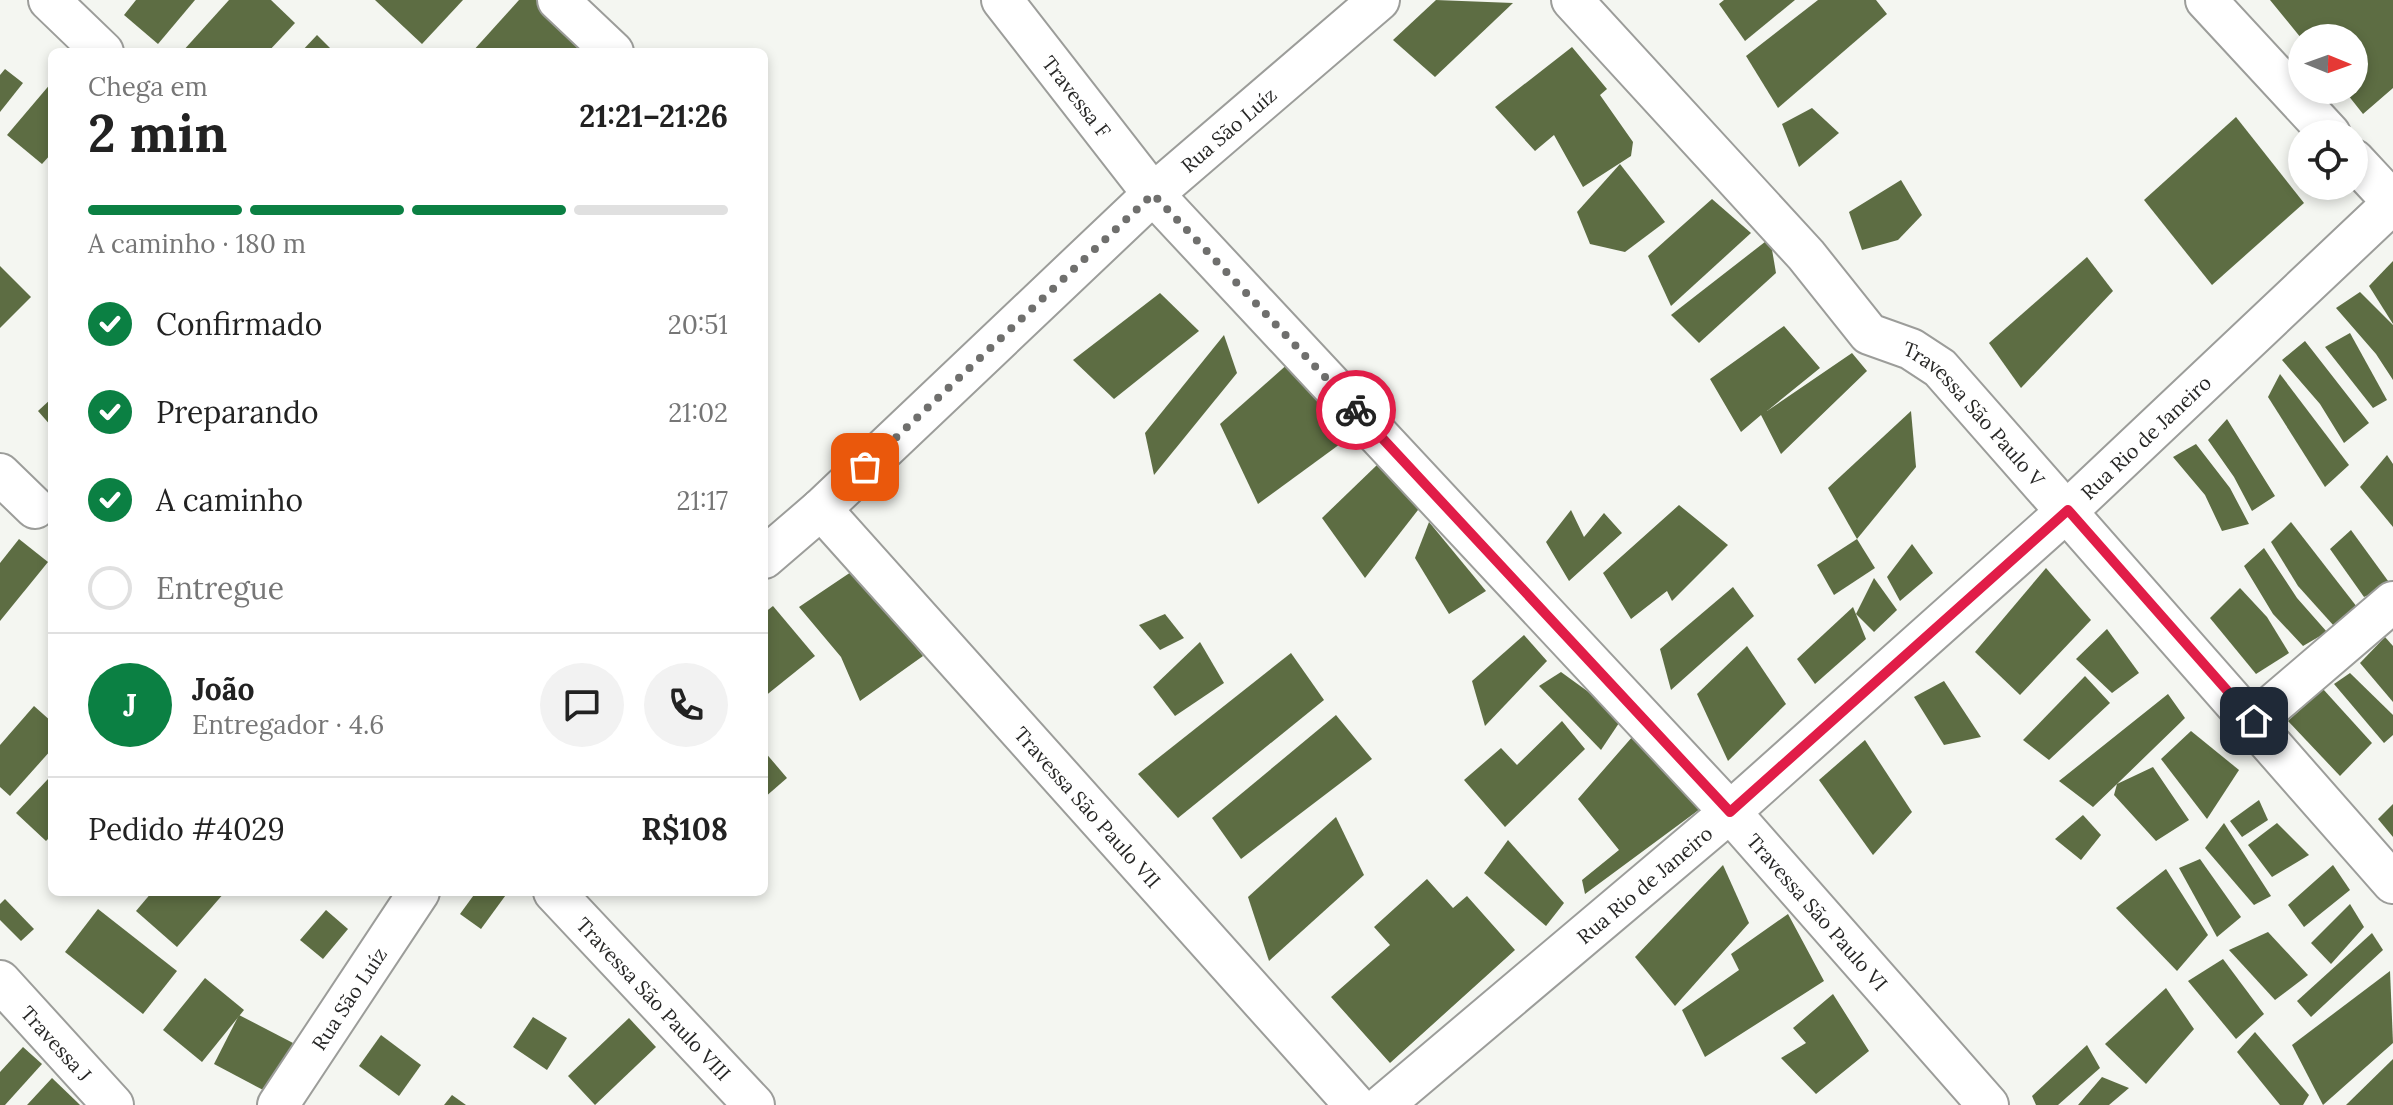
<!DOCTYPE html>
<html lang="pt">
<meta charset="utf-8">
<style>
:root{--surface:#fff;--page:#f2f2f2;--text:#222;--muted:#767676;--line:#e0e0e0;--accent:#0b8043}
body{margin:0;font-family:Lora,serif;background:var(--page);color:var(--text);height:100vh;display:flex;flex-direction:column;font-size:30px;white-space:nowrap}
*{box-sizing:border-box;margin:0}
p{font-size:26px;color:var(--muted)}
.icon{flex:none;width:44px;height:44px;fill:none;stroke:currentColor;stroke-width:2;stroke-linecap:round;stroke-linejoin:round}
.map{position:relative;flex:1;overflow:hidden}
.details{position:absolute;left:48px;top:48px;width:720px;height:848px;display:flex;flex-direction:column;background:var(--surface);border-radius:12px;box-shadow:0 4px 12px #0003}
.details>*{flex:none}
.needle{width:52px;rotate:91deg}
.tools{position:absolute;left:2288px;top:24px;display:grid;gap:16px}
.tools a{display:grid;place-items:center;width:80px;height:80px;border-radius:50%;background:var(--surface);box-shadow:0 4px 12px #0003;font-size:40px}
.pin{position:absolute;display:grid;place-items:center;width:68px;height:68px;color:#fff;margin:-34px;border-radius:16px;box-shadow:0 4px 12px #0006}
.courier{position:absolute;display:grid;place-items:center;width:80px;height:80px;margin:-40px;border:6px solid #e11d48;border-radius:50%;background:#fff;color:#222;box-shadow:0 2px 10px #0007}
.headline em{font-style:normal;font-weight:700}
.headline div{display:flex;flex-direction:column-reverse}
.headline{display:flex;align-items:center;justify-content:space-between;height:136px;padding:0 40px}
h1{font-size:52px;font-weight:700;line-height:60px}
.bar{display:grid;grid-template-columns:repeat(4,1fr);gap:12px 8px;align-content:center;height:96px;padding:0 40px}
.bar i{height:10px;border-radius:6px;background:var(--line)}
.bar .active{background:var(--accent)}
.bar p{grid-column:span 4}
.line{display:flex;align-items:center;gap:20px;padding:0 40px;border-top:2px solid var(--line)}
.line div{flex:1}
.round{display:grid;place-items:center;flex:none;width:84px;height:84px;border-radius:42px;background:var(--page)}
ol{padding:0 40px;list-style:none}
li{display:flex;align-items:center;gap:24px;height:88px}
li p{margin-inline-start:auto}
li .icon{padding:8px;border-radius:50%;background:var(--accent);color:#fff;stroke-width:4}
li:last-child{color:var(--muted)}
li i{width:44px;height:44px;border:4px solid var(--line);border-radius:50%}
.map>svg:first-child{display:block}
.building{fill:#5d6d43}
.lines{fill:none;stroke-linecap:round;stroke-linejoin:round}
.street-casing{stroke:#9c9d9a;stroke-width:44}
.street{stroke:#fff;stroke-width:40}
.done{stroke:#6f6f6d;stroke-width:8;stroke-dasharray:0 14.4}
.route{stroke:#e11d48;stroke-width:10}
.labels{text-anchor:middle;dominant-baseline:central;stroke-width:8;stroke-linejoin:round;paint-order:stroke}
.street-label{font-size:20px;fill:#272726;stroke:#f4f6f1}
</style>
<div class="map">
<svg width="2393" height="1105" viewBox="0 0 2393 1105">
<rect width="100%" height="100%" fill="#f4f6f1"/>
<g class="building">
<path d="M 136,0 L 195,0 L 158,44 L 124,15 Z"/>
<path d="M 229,0 L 271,0 L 295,23 L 268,52 L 182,52 Z"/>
<path d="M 375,0 L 463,0 L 422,44 Z"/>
<path d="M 519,0 L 551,0 L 584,52 L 472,52 Z"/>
<path d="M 1436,0 L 1513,3 L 1435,77 L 1393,40 Z"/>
<path d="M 1724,0 L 1795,0 L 1745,41 L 1719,4 Z"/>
<path d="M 1818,0 L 1876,0 L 1887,14 L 1778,108 L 1746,56 Z"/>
<path d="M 2270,0 L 2393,0 L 2393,88 L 2363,114 L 2344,90 L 2354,90 L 2354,38 L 2301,38 Z"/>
<path d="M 317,35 L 334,52 L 301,52 Z"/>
<path d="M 1572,47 L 1607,89 L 1600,95 L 1633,142 L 1631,156 L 1583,187 L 1554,135 L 1535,151 L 1495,107 Z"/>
<path d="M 5,69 L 23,83 L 0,112 L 0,75 Z"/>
<path d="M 52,82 L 52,153 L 42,164 L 7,135 Z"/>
<path d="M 1812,108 L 1839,133 L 1799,167 L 1782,124 Z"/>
<path d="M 2236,117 L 2304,203 L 2212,285 L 2144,200 Z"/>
<path d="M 1620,164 L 1665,222 L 1625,252 L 1590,244 L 1577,212 Z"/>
<path d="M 1901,180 L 1922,215 L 1898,240 L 1862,250 L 1849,212 Z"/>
<path d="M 1712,199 L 1751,233 L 1671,306 L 1648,256 Z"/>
<path d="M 1770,238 L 1776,273 L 1699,343 L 1671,315 Z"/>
<path d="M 2087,257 L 2113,291 L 2021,388 L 1989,343 Z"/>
<path d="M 2393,261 L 2393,324 L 2369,286 Z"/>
<path d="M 0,266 L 31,297 L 0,328 Z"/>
<path d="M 2360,292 L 2393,325 L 2393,380 L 2376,354 L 2336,308 Z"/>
<path d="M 1160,293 L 1199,331 L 1114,399 L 1073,360 Z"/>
<path d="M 1784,326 L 1820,368 L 1767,411 L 1852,353 L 1867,371 L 1781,454 L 1761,415 L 1741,432 L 1710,379 Z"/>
<path d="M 2350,333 L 2387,400 L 2373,408 L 2325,347 Z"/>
<path d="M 1224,335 L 1237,373 L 1154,475 L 1145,433 Z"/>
<path d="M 2305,341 L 2369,423 L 2344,443 L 2320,404 L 2282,360 Z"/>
<path d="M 1290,362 L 1351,436 L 1258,504 L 1220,424 Z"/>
<path d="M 2280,374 L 2349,465 L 2325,487 L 2268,397 Z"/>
<path d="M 52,398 L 52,427 L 38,411 Z"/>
<path d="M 1911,411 L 1916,467 L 1857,539 L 1828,488 Z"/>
<path d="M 2227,419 L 2275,496 L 2252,511 L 2234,477 L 2208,440 Z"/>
<path d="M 2196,444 L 2230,488 L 2249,524 L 2222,531 L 2205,495 L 2173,457 Z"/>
<path d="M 2387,455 L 2393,464 L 2393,527 L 2360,487 Z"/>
<path d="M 1377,465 L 1425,501 L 1365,578 L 1322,518 Z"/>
<path d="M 1679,505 L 1728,545 L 1672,601 L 1667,591 L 1631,619 L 1603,573 Z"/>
<path d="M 1571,510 L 1584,537 L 1604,513 L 1622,533 L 1569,581 L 1546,542 Z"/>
<path d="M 1429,522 L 1486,591 L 1449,614 L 1415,558 Z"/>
<path d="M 2291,522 L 2357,607 L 2334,626 L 2298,586 L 2271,542 Z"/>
<path d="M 2351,530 L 2391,585 L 2364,597 L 2330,549 Z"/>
<path d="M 19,539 L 48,562 L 0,621 L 0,563 Z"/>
<path d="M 1857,539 L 1875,568 L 1834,595 L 1817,565 Z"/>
<path d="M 1912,544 L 1933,573 L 1900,601 L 1887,577 Z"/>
<path d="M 2264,548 L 2297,598 L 2327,632 L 2303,646 L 2273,614 L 2244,566 Z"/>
<path d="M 2046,568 L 2091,620 L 2020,695 L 1975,652 Z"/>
<path d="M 854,570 L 923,656 L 860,701 L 841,657 L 799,607 Z"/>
<path d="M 1874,578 L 1897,610 L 1874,632 L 1856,614 Z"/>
<path d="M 1733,587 L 1754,616 L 1671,690 L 1660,649 Z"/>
<path d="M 2240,588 L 2267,617 L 2289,653 L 2256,674 L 2210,618 Z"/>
<path d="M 773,606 L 815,656 L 764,697 L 764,613 Z"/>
<path d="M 1853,607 L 1866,639 L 1815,684 L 1797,659 Z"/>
<path d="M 1165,614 L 1184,638 L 1160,650 L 1139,625 Z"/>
<path d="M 2107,629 L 2139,673 L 2112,693 L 2076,659 Z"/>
<path d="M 1524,635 L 1547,661 L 1485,726 L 1472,681 Z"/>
<path d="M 2385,637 L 2393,646 L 2393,702 L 2360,663 Z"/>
<path d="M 1200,642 L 1224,683 L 1175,716 L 1153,687 Z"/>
<path d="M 1747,646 L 1786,704 L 1728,761 L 1697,694 Z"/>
<path d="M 1291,653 L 1324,700 L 1178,818 L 1138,774 Z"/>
<path d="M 1561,672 L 1623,717 L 1601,750 L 1539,686 Z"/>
<path d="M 2350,673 L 2393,715 L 2393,735 L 2384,743 L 2334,684 Z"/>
<path d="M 2085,676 L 2110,703 L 2049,760 L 2023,740 Z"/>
<path d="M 1944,681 L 1981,737 L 1944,745 L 1914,697 Z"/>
<path d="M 2323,689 L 2372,743 L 2340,776 L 2288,721 Z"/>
<path d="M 2168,694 L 2185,718 L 2117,784 L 2153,767 L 2189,820 L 2156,841 L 2114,795 L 2117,784 L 2093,807 L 2059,781 Z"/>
<path d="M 34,706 L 52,722 L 52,749 L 10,796 L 0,787 L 0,745 Z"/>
<path d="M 1336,715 L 1372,759 L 1241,859 L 1212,818 Z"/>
<path d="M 1562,721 L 1585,749 L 1505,827 L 1464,780 L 1501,748 L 1517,765 Z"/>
<path d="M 2191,731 L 2239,770 L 2207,819 L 2161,759 Z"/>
<path d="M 1633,736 L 1700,809 L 1585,894 L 1582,880 L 1619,850 L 1578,799 Z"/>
<path d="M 1865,740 L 1912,812 L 1873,855 L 1819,780 Z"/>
<path d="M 764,751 L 787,778 L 764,798 Z"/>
<path d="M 48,779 L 52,783 L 52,835 L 46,841 L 16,813 Z"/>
<path d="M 2259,800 L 2268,820 L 2242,837 L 2230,821 Z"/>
<path d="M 2393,804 L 2393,837 L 2378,819 Z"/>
<path d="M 2083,815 L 2101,835 L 2081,860 L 2055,839 Z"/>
<path d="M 1336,817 L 1364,875 L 1269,961 L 1248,897 Z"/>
<path d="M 2224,823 L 2271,896 L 2254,905 L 2205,848 Z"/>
<path d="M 2277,823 L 2309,855 L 2272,877 L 2248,845 Z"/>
<path d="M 1508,840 L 1564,903 L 1546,926 L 1484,873 Z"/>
<path d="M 2200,859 L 2241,917 L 2217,937 L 2179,868 Z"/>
<path d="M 1723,865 L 1749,923 L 1675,1006 L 1635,957 Z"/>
<path d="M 2333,865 L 2350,890 L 2304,927 L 2288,905 Z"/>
<path d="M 2166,869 L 2208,935 L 2177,971 L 2116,908 Z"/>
<path d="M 1427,879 L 1453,908 L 1467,896 L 1515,950 L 1390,1063 L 1331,997 L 1390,945 L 1374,927 Z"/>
<path d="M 152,892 L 225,892 L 177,947 L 136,911 Z"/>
<path d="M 476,892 L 508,892 L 481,929 L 460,914 Z"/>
<path d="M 5,899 L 34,929 L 21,941 L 0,920 L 0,904 Z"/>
<path d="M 2350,904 L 2364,927 L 2331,964 L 2311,943 Z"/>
<path d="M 98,909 L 177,971 L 143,1014 L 65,952 Z"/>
<path d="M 326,910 L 348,929 L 323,959 L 300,940 Z"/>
<path d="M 1788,914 L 1824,981 L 1705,1057 L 1682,1010 L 1739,970 L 1731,954 Z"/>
<path d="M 2268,932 L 2308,975 L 2275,1000 L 2229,950 Z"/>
<path d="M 2372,933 L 2383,950 L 2311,1017 L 2297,1001 Z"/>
<path d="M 2223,959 L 2264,1014 L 2236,1039 L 2188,981 Z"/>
<path d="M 2390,971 L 2393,1043 L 2323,1105 L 2292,1045 Z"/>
<path d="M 205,978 L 244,1010 L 202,1062 L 163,1030 Z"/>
<path d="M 2166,988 L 2194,1029 L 2146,1084 L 2105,1044 Z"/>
<path d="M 1833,994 L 1869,1051 L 1816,1094 L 1781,1058 L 1806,1043 L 1793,1028 Z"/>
<path d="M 239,1015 L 293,1043 L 267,1092 L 214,1064 Z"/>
<path d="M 533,1017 L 567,1038 L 547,1070 L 513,1047 Z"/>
<path d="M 629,1018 L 656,1047 L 595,1105 L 568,1076 Z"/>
<path d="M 2255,1032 L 2309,1095 L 2303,1105 L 2280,1105 L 2237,1052 Z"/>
<path d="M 381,1035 L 421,1065 L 399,1096 L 359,1066 Z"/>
<path d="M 2087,1045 L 2100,1068 L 2058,1105 L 2036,1105 L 2032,1096 Z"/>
<path d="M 23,1047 L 42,1064 L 5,1105 L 0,1105 L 0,1072 Z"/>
<path d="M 2393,1059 L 2393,1105 L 2346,1105 Z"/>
<path d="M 2102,1077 L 2129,1088 L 2109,1105 L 2078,1105 Z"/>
<path d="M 52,1078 L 77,1102 L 80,1105 L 27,1105 Z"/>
<path d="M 452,1095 L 466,1105 L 444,1105 Z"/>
</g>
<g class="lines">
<defs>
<g id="street">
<path d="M 49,0 L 103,52"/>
<path d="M 558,0 L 613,52"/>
<path id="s1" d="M 1002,0 L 1153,194 L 1730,812 L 1988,1105"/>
<path id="s2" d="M 1572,0 L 1806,255 L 1869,334 L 1911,349 L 1940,368 L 2393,883"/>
<path d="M 2206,0 L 2330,134"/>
<path d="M 2354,160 L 2393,202"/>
<path d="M 0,474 L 35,508"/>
<path id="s3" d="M 821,509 L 1355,1105"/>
<path id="s4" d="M 764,558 L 821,509 L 1153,194 L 1379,0"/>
<path d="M 2254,721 L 2393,602"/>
<path id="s5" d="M 554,892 L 754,1105"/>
<path id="s6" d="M 0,981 L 113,1105"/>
<path id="s7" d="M 278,1105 L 419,892"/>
<path id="s8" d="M 1383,1105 L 1730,812 L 2068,510 L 2393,203"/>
</g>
</defs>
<use href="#street" class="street-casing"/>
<use href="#street" class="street"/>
</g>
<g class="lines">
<path class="done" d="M 865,467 L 1153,194 L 1356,410"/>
<path class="route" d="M 1356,410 L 1730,812 L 2068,510 L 2254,721"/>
</g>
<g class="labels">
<g class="street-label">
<text stroke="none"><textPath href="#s1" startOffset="122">Travessa F</textPath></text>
<text stroke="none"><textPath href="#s4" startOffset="632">Rua São Luíz</textPath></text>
<text stroke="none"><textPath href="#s2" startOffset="582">Travessa São Paulo V</textPath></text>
<text stroke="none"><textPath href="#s8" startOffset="1014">Rua Rio de Janeiro</textPath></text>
<text stroke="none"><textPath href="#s3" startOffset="400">Travessa São Paulo VII</textPath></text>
<text stroke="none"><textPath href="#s8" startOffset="342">Rua Rio de Janeiro</textPath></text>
<text stroke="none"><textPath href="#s1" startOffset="1224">Travessa São Paulo VI</textPath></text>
<text stroke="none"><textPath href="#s7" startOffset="128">Rua São Luíz</textPath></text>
<text stroke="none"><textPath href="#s5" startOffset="146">Travessa São Paulo VIII</textPath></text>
<text stroke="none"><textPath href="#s6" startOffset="84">Travessa J</textPath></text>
</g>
</g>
</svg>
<div class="tools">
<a><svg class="needle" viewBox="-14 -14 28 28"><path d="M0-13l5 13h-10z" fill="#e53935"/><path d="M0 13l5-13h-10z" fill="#767676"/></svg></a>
<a><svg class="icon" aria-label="locate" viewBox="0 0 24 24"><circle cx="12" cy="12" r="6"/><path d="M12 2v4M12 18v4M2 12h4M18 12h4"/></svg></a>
</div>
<div class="pin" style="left:865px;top:467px;background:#ea580c"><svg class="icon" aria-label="bag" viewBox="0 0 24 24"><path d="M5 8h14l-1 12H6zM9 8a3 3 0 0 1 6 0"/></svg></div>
<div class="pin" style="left:2254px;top:721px;background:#1f2937"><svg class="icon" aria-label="home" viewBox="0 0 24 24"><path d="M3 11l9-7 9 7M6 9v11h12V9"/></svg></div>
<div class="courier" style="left:1356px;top:410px"><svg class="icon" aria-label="bike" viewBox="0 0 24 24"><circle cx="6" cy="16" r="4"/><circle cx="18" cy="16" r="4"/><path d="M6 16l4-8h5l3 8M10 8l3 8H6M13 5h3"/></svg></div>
<section class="details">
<div class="headline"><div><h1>2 min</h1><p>Chega em</p></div><em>21:21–21:26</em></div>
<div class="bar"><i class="active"></i><i class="active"></i><i class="active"></i><i></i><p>A caminho · 180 m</p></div>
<ol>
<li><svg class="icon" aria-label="check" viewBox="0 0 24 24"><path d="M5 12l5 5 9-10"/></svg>Confirmado<p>20:51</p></li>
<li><svg class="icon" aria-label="check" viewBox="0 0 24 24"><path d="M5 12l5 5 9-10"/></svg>Preparando<p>21:02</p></li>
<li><svg class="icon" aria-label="check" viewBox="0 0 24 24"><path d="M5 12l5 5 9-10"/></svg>A caminho<p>21:17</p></li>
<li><i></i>Entregue</li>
</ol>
<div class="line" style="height:144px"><b class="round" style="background:var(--accent);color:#fff">J</b><div><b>João</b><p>Entregador · 4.6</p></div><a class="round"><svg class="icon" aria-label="chat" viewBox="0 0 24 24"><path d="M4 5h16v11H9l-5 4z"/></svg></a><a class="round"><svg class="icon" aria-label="phone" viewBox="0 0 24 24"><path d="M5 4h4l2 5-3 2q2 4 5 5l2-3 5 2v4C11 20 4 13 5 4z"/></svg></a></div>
<div class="line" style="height:104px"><div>Pedido #4029</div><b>R$108</b></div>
</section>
</div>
